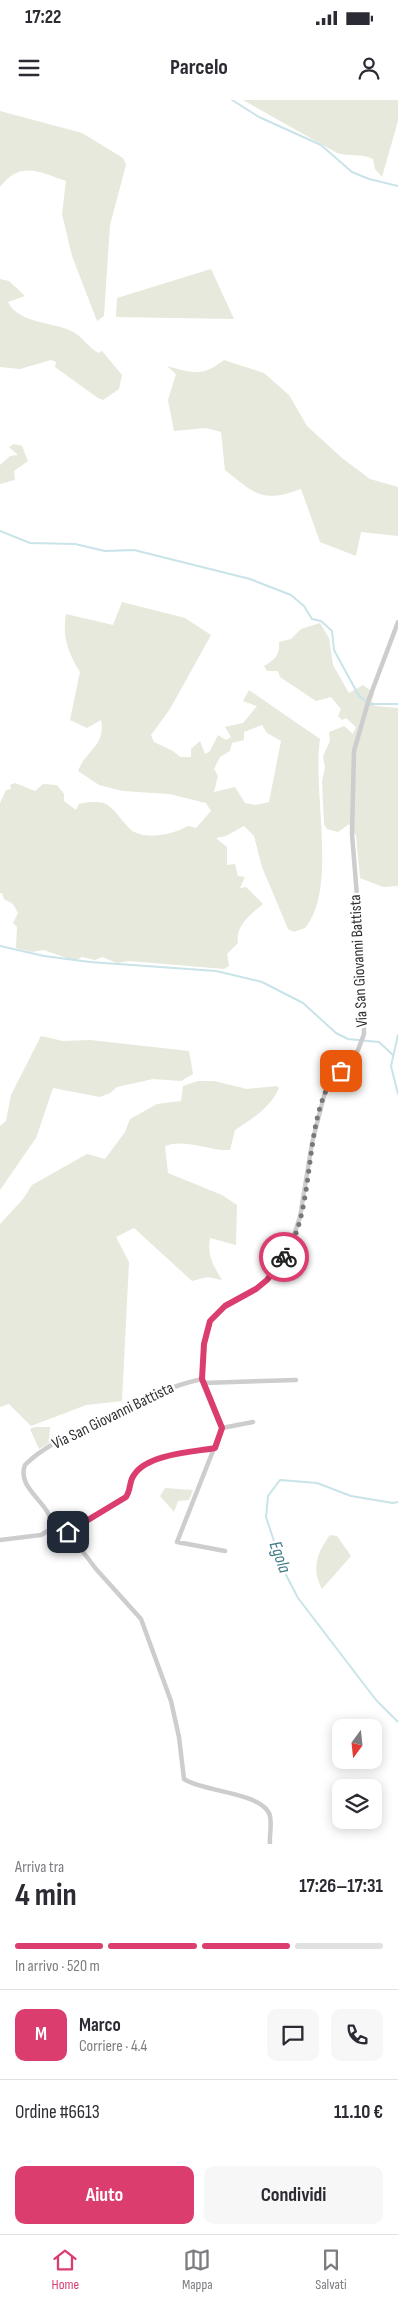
<!DOCTYPE html>
<html lang="it">
<meta charset="utf-8">
<style>
:root{--surface:#fff;--page:#f7f7f7;--text:#2b2b33;--muted:#7c7c81;--line:#e1e1e2;--accent:#db3d6f}
body{margin:0;font-family:"Sofia Sans Condensed",sans-serif;background:var(--page);color:var(--text);height:100vh;display:flex;flex-direction:column;font-size:19px;white-space:nowrap}
*{box-sizing:border-box;margin:0}
p{font-size:16px;color:var(--muted)}
.icon{flex:none;width:28px;height:28px;fill:none;stroke:currentColor;stroke-width:2;stroke-linecap:round;stroke-linejoin:round}
.map{position:relative;height:1744px;overflow:hidden}
.panel{display:flex;flex-direction:column;background:var(--surface);flex:1}
.panel>*{flex:none}
.needle{width:32px;rotate:195deg}
.fabs{position:absolute;left:332px;top:1619px;display:grid;gap:10px}
.fabs a{display:grid;place-items:center;width:50px;height:50px;border-radius:10px;background:var(--surface);box-shadow:0 2px 12px #0003;font-size:25px}
.pin{position:absolute;display:grid;place-items:center;width:42px;height:42px;color:#fff;margin:-21px;border-radius:10px;box-shadow:0 2px 8px #0006}
.courier{position:absolute;display:grid;place-items:center;width:50px;height:50px;margin:-25px;border:4px solid #db3d6f;border-radius:50%;background:#fff;color:#222;box-shadow:0 1px 6px #0007}
.summary em{font-style:normal;font-weight:700}
.summary div{display:flex;flex-direction:column-reverse}
.summary{display:flex;align-items:center;justify-content:space-between;height:85px;padding:0 15px}
h1{font-size:32px;font-weight:700;line-height:38px}
.bar{display:grid;grid-template-columns:repeat(4,1fr);gap:8px 5px;align-content:center;height:60px;padding:0 15px}
.bar i{height:6px;border-radius:4px;background:var(--line)}
.bar .on{background:var(--accent)}
.bar p{grid-column:span 4}
.line{display:flex;align-items:center;gap:12px;padding:0 15px;border-top:1px solid var(--line)}
.line div{flex:1}
.round{display:grid;place-items:center;flex:none;width:52px;height:52px;border-radius:10px;background:var(--page)}
.action{display:flex;gap:10px;margin-top:auto;padding:10px 15px}
.action a{flex:1;height:58px;border-radius:10px;background:var(--accent);color:#fff;font-size:20px;font-weight:700;line-height:58px;text-align:center}
.action a+a{background:var(--page);color:var(--text)}
.status{display:flex;justify-content:space-between;align-items:center;height:35px;padding:0 25px;background:var(--surface);direction:ltr}
.status svg{height:14px;fill:currentColor}
header{display:flex;justify-content:space-between;align-items:center;height:65px;padding:0 15px;background:var(--surface);font-size:22px;font-weight:700}
.menu{display:flex;justify-content:space-around;align-items:center;height:70px;border-top:1px solid var(--line);background:var(--surface);font-size:14px;color:var(--muted)}
.menu a{display:grid;justify-items:center;gap:2px}
.menu .on{color:var(--accent)}
.map>svg:first-child{display:block}
.green{fill:#e6e9dc;fill-rule:evenodd}
.lines{fill:none;stroke-linecap:round;stroke-linejoin:round}
.stream{stroke:#c9e4e8;stroke-width:2}
.street{stroke:#cdcdcd;stroke-width:4.5}
.done{stroke:#787878;stroke-width:5;stroke-dasharray:0 9}
.route{stroke:#db3d6f;stroke-width:6}
.labels{text-anchor:middle;dominant-baseline:central;stroke-width:5;stroke-linejoin:round;paint-order:stroke}
.street-label{font-size:16px;fill:#303030;stroke:#fff}
.water-label{font-size:18px;font-style:italic;fill:#407c87;stroke:#fff}
</style>
<div class="status"><b>17:22</b><svg viewBox="0 0 49 12"><path d="M0 12V9h3v3zM5 12V6h3v6zM10 12V3h3v9zM15 12V0h3v12zM26 1h20v11H26zM47 4h2v5h-2z"/></svg></div>
<header><svg class="icon" aria-label="menu" viewBox="0 0 24 24"><path d="M4 6h16M4 12h16M4 18h16"/></svg>Parcelo<svg class="icon" aria-label="person" viewBox="0 0 24 24"><circle cx="12" cy="8" r="4"/><path d="M4 21q1-7 8-7t8 7"/></svg></header>
<div class="map">
<svg width="398" height="1744" viewBox="0 0 398 1744">
<rect width="100%" height="100%" fill="#fff"/>
<g class="green">
<path d="M 243,0 L 398,0 L 398,21 L 382,77 L 375,69 L 373,59 C 361,53 349,57 337,53 Z"/>
<path d="M 0,11 L 82,33 L 123,58 L 126,65 L 110,125 L 104,216 L 97,221 L 72,156 L 62,114 L 66,81 C 40,72 20,60 0,87 Z"/>
<path d="M 211,169 L 234,219 L 116,217 L 117,198 Z"/>
<path d="M 0,179 L 9,181 L 25,196 L 8,202 C 19,225 56,221 75,233 C 83,238 88,247 98,253 L 102,251 L 122,275 L 119,289 L 103,300 L 98,298 L 55,267 L 56,262 L 51,260 L 20,269 L 0,267 Z"/>
<path d="M 224,260 L 264,273 L 289,295 L 307,326 L 342,358 L 370,379 L 398,387 L 398,436 L 361,432 L 356,456 L 320,442 L 301,389 C 262,403 256,395 225,370 L 221,332 L 206,328 L 174,331 L 168,300 L 176,274 L 167,266 C 192,273 203,277 224,260 Z"/>
<path d="M 14,344 L 22,346 L 28,361 L 14,371 L 15,380 L 0,384 L 0,365 L 10,356 L 18,355 L 9,347 Z"/>
<path d="M 122,502 L 185,518 L 211,535 L 170,609 L 151,635 L 154,642 L 173,651 L 180,657 L 191,657 L 191,649 L 200,641 L 205,654 L 210,651 L 218,635 L 226,640 L 231,637 L 225,627 L 243,623 L 257,606 L 243,601 L 249,590 L 320,639 C 312,691 338,789 305,828 L 294,832 L 288,829 L 262,767 L 254,736 L 244,726 L 226,736 L 216,738 L 227,747 L 227,765 L 235,764 L 238,776 L 245,777 L 240,788 L 246,787 L 263,804 C 251,814 235,826 238,843 L 227,854 L 229,866 L 224,869 L 129,861 L 117,863 L 102,857 L 95,860 L 82,857 L 75,861 L 44,850 L 32,852 L 16,848 L 17,827 L 13,823 L 18,813 L 13,804 L 4,799 L 2,793 L 0,793 L 0,703 L 6,690 L 11,689 L 10,685 L 15,683 L 35,691 L 43,684 L 57,685 L 64,694 L 64,701 L 76,710 L 79,704 C 86,702 99,701 106,704 C 116,710 123,723 131,730 C 146,741 174,734 188,726 L 196,728 L 211,711 L 206,703 L 169,694 L 123,691 L 99,685 L 78,671 C 86,650 106,646 101,620 L 87,628 L 70,620 L 80,572 C 68,553 62,536 66,514 L 113,525 ZM 262,625 L 267,633 L 281,641 L 269,702 L 256,705 L 245,703 L 235,687 L 214,692 L 218,676 L 214,669 L 220,657 L 230,651 L 232,643 L 244,640 L 244,632 Z"/>
<path d="M 320,523 L 329,538 L 333,565 L 349,593 L 363,585 L 374,593 L 372,601 L 375,606 L 398,608 L 398,786 L 383,787 L 360,778 L 356,736 L 349,724 L 338,732 L 327,729 L 324,724 L 322,681 L 325,668 L 323,656 L 330,641 L 329,632 L 344,626 L 353,634 L 356,627 L 346,618 L 342,620 L 338,616 L 341,609 L 331,597 L 316,601 L 280,577 L 278,571 L 267,571 L 264,566 C 275,560 280,555 279,542 L 291,539 L 301,529 Z"/>
<path d="M 41,936 L 63,941 L 90,940 L 189,951 L 193,974 L 181,981 L 153,979 L 117,987 L 110,993 L 100,997 L 53,988 L 36,1038 L 0,1090 L 0,1026 L 6,1021 L 11,995 Z"/>
<path d="M 198,981 L 214,981 L 247,989 L 277,986 L 279,988 C 271,1007 252,1019 235,1030 L 230,1050 C 209,1051 185,1038 165,1046 L 168,1073 L 222,1095 L 237,1105 L 236,1145 L 210,1138 C 207,1156 213,1165 222,1180 L 207,1177 L 192,1181 L 134,1128 L 116,1137 L 129,1162 L 122,1301 L 86,1305 L 31,1326 L 9,1304 L 0,1307 L 0,1124 L 23,1099 L 32,1085 L 87,1054 L 105,1059 L 125,1032 L 130,1019 L 157,1004 L 181,1001 L 183,986 Z"/>
<path d="M 35,1327 L 50,1327 L 49,1343 L 39,1349 L 30,1329 Z"/>
<path d="M 165,1388 L 193,1390 L 189,1400 L 178,1401 L 174,1412 L 160,1396 Z"/>
<path d="M 330,1435 L 337,1436 L 351,1456 L 322,1489 C 311,1468 317,1453 330,1435 Z"/>
</g>
<g class="lines">
<g class="stream">
<path d="M 232,0 L 259,17 L 321,45 L 352,72 L 369,79 L 398,86"/>
<path d="M 0,431 L 30,443 L 75,444 L 105,451 L 134,450 L 250,479 L 291,495 L 304,506 L 312,519 L 321,521 L 332,531 L 334,550 L 359,596 L 370,604 L 398,604"/>
<path d="M 0,846 L 44,856 L 90,862 L 216,871 L 262,882 L 303,903 L 336,933 L 348,939 L 379,942 L 393,955"/>
<path d="M 398,935 L 391,966 L 398,994"/>
<path d="M 398,1402 L 393,1403 L 351,1396 L 317,1383 L 280,1380 L 268,1396 L 266,1417 L 284,1471 L 298,1498 L 376,1600 L 398,1622"/>
</g>
<g class="street">
<path d="M 203,1283 L 296,1280"/>
<path d="M 222,1328 L 253,1322"/>
<path d="M 51,1429 L 68,1432 L 96,1469 L 141,1519 L 171,1601 L 179,1637 L 184,1679 C 204,1692 258,1692 269,1713 C 273,1722 269,1734 270,1744"/>
<path d="M 51,1429 C 56,1405 15,1390 25,1365 C 46,1344 75,1333 102,1320 C 135,1304 165,1287 202,1279"/>
<path d="M 68,1432 L 126,1397 C 131,1390 129,1382 134,1375 C 147,1354 193,1352 215,1348"/>
<path d="M 0,1440 L 41,1435 L 51,1429"/>
<path d="M 225,1451 L 177,1442 L 222,1328 L 202,1279 L 204,1244 L 210,1221 L 225,1205 L 256,1189 L 267,1180 L 289,1150 L 300,1117 L 312,1043 L 325,992 L 358,950 L 364,934 L 363,871 L 352,734 L 354,651 L 369,599 L 398,522"/>
</g>
</g>
<g class="lines">
<path class="done" d="M 284,1157 C 313,1116 305,1041 325,993 C 329,985 336,978 341,971"/>
<path class="route" d="M 68,1432 L 126,1397 C 131,1390 129,1381 134,1375 C 147,1354 193,1352 215,1348 L 222,1328 L 202,1279 L 204,1244 L 210,1221 L 225,1206 L 256,1189 L 267,1180 L 284,1157"/>
</g>
<g class="labels">
<g class="street-label">
<text transform="translate(359 861) rotate(-93)">Via San Giovanni Battista</text>
<text transform="translate(113 1316) rotate(-26)">Via San Giovanni Battista</text>
</g>
<g class="water-label">
<text transform="translate(280 1457) rotate(70)">Egola</text>
</g>
</g>
</svg>
<div class="fabs">
<a><svg class="needle" viewBox="-14 -14 28 28"><path d="M0-13l5 13h-10z" fill="#e53935"/><path d="M0 13l5-13h-10z" fill="#7c7c81"/></svg></a>
<a><svg class="icon" aria-label="layers" viewBox="0 0 24 24"><path d="M12 4l9 5-9 5-9-5zM3 14l9 5 9-5"/></svg></a>
</div>
<div class="pin" style="left:341px;top:971px;background:#ea580c"><svg class="icon" aria-label="bag" viewBox="0 0 24 24"><path d="M5 8h14l-1 12H6zM9 8a3 3 0 0 1 6 0"/></svg></div>
<div class="pin" style="left:68px;top:1432px;background:#1f2937"><svg class="icon" aria-label="home" viewBox="0 0 24 24"><path d="M3 11l9-7 9 7M6 9v11h12V9"/></svg></div>
<div class="courier" style="left:284px;top:1157px"><svg class="icon" aria-label="bike" viewBox="0 0 24 24"><circle cx="6" cy="16" r="4"/><circle cx="18" cy="16" r="4"/><path d="M6 16l4-8h5l3 8M10 8l3 8H6M13 5h3"/></svg></div>
</div>
<section class="panel">
<div class="summary"><div><h1>4 min</h1><p>Arriva tra</p></div><em>17:26–17:31</em></div>
<div class="bar"><i class="on"></i><i class="on"></i><i class="on"></i><i></i><p>In arrivo · 520 m</p></div>
<div class="line" style="height:90px"><b class="round" style="background:var(--accent);color:#fff">M</b><div><b>Marco</b><p>Corriere · 4.4</p></div><a class="round"><svg class="icon" aria-label="chat" viewBox="0 0 24 24"><path d="M4 5h16v11H9l-5 4z"/></svg></a><a class="round"><svg class="icon" aria-label="phone" viewBox="0 0 24 24"><path d="M5 4h4l2 5-3 2q2 4 5 5l2-3 5 2v4C11 20 4 13 5 4z"/></svg></a></div>
<div class="line" style="height:65px"><div>Ordine #6613</div><b>11.10 €</b></div>
<div class="action"><a>Aiuto</a><a>Condividi</a></div>
</section>
<nav class="menu">
<a class="on"><svg class="icon" aria-label="home" viewBox="0 0 24 24"><path d="M3 11l9-7 9 7M6 9v11h12V9"/></svg>Home</a>
<a><svg class="icon" aria-label="map" viewBox="0 0 24 24"><path d="M3 6l6-2 6 2 6-2v14l-6 2-6-2-6 2zM9 4v14M15 6v14"/></svg>Mappa</a>
<a><svg class="icon" aria-label="saved" viewBox="0 0 24 24"><path d="M7 4h10v16l-5-4-5 4z"/></svg>Salvati</a>
</nav>
